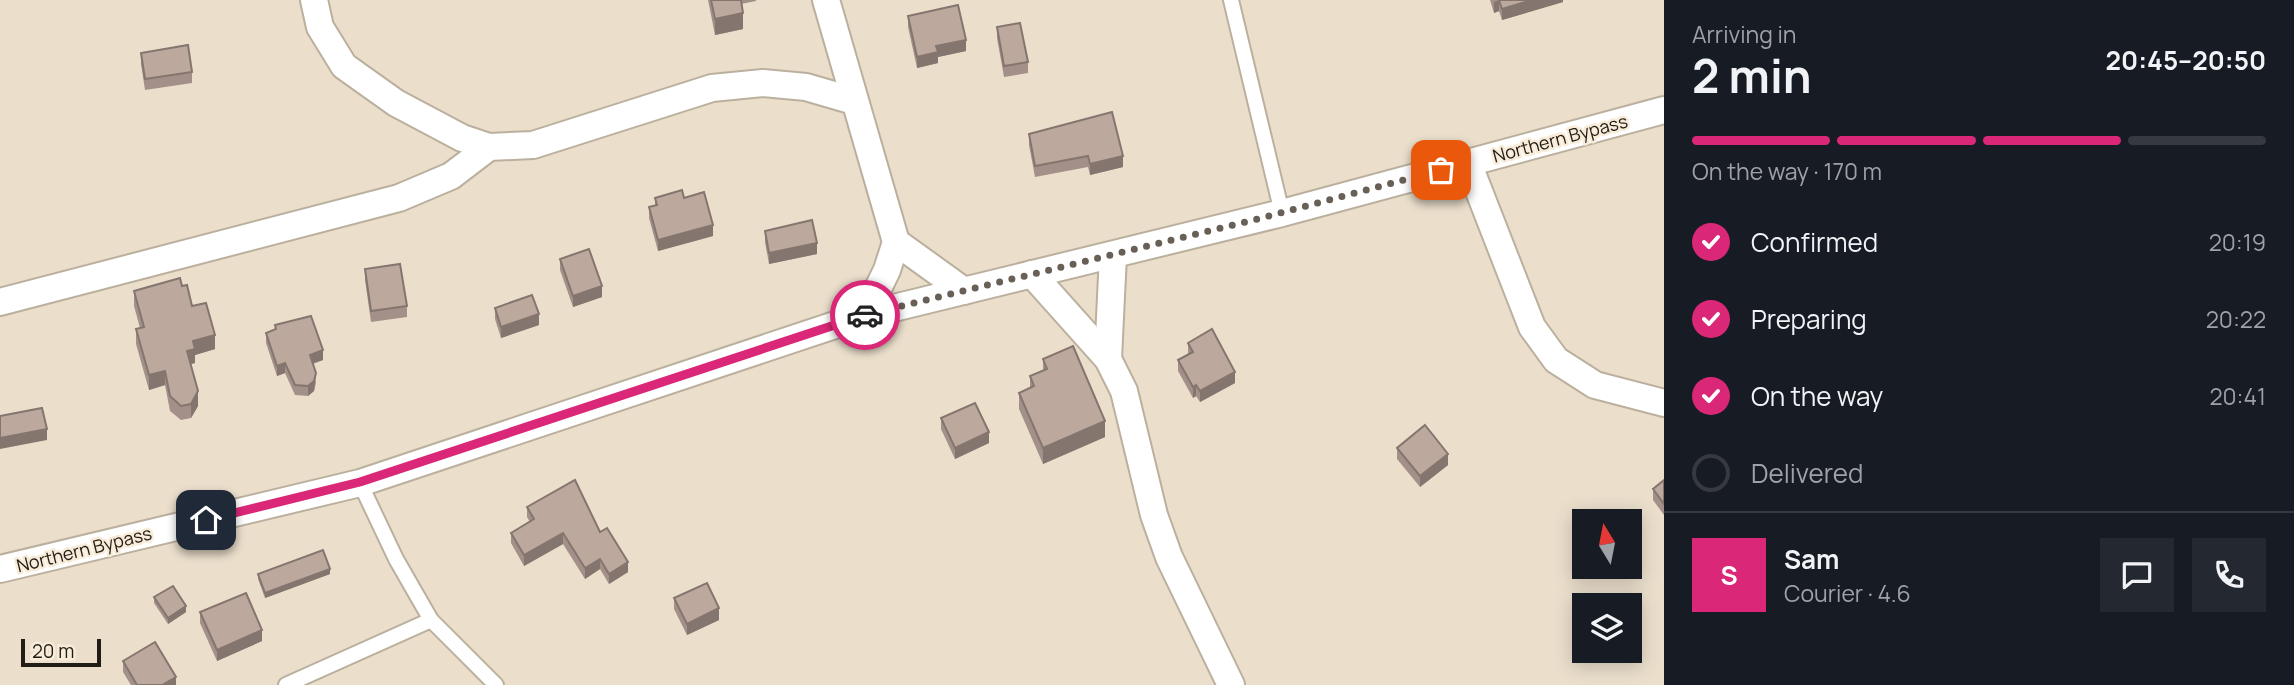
<!DOCTYPE html>
<meta charset="utf-8">
<style>
:root{--surface:#171b24;--page:#242831;--text:#f1f3f6;--muted:#9ea1a6;--line:#363941;--accent:#db2777}
body{margin:0;font-family:Manrope,sans-serif;background:var(--page);color:var(--text);height:100vh;display:flex;flex-direction:column;font-size:26px;white-space:nowrap}
*{box-sizing:border-box;margin:0}
p{font-size:23px;color:var(--muted)}
.icon{flex:none;width:38px;height:38px;fill:none;stroke:currentColor;stroke-width:2;stroke-linecap:round;stroke-linejoin:round}
.map{position:relative;flex:1;overflow:hidden}
.details{display:flex;flex-direction:column;background:var(--surface);width:630px}
.details>*{flex:none}
.needle{width:46px;rotate:350deg}
.fabs{position:absolute;left:1572px;top:509px;display:grid;gap:14px}
.fabs a{display:grid;place-items:center;width:70px;height:70px;border-radius:0px;background:var(--surface);box-shadow:0 4px 18px #0003;font-size:35px}
.scale{position:absolute;left:21px;bottom:18px;width:80px;box-sizing:border-box;padding-left:7px;border:4px solid #211c16;border-top:0;font-size:19px;line-height:24px;white-space:nowrap;color:#211c16;-webkit-text-stroke:5px #f8ecd9;paint-order:stroke}
.pin{position:absolute;display:grid;place-items:center;width:60px;height:60px;color:#fff;margin:-30px;border-radius:14px;box-shadow:0 4px 10px #0006}
.courier{position:absolute;display:grid;place-items:center;width:70px;height:70px;margin:-35px;border:5px solid #db2777;border-radius:50%;background:#fff;color:#222;box-shadow:0 2px 9px #0007}
.headline em{font-style:normal;font-weight:700}
.headline div{display:flex;flex-direction:column-reverse}
.headline{display:flex;align-items:center;justify-content:space-between;height:119px;padding:0 28px}
h1{font-size:46px;font-weight:700;line-height:52px}
.bar{display:grid;grid-template-columns:repeat(4,1fr);gap:10px 7px;align-content:center;height:84px;padding:0 28px}
.bar i{height:9px;border-radius:5px;background:var(--line)}
.bar .current{background:var(--accent)}
.bar p{grid-column:span 4}
.line{display:flex;align-items:center;gap:18px;padding:0 28px;border-top:2px solid var(--line)}
.line div{flex:1}
.round{display:grid;place-items:center;flex:none;width:74px;height:74px;border-radius:0px;background:var(--page)}
ol{padding:0 28px;list-style:none}
li{display:flex;align-items:center;gap:21px;height:77px}
li p{margin-inline-start:auto}
li .icon{padding:7px;border-radius:50%;background:var(--accent);color:#fff;stroke-width:4}
li:last-child{color:var(--muted)}
li i{width:38px;height:38px;border:4px solid var(--line);border-radius:50%}
main{display:flex;flex:1;min-height:0}
.map>svg:first-child{display:block}
.lines{fill:none;stroke-linecap:round;stroke-linejoin:round}
.lane-casing{stroke:#bbb09e;stroke-width:18}
.street-casing{stroke:#bbb09e;stroke-width:30}
.lane{stroke:#fff;stroke-width:14}
.street{stroke:#fff;stroke-width:26}
.wall{fill:#a39088}
.shaded-wall{fill:#84766f}
.building{fill:#bda89e;stroke:#84766f;stroke-width:2}
.done{stroke:#686056;stroke-width:7;stroke-dasharray:0 12.6}
.route{stroke:#db2777;stroke-width:9}
.labels{text-anchor:middle;dominant-baseline:central;stroke-width:5;stroke-linejoin:round;paint-order:stroke}
.street-label{font-size:18px;fill:#211c16;stroke:#f8ecd9}
</style>
<main>
<div class="map">
<svg width="1664" height="685" viewBox="0 0 1664 685">
<rect width="100%" height="100%" fill="#ebdfcc"/>
<g class="lines">
<defs>
<g id="lane">
<path d="M 1231,0 L 1282,213"/>
<path d="M 360,483 L 396,559 L 431,620 L 496,685"/>
<path d="M 286,685 L 431,620"/>
</g>
<g id="street">
<path d="M 314,0 L 320,27 L 344,66 L 396,103 L 462,138 L 489,147 L 533,145 L 712,88 L 763,83 L 806,87 L 854,101"/>
<path d="M 826,0 L 896,242 L 887,270 L 865,315"/>
<path d="M 1468,163 L 1532,327 L 1556,360 L 1595,385 L 1664,403"/>
<path d="M 896,242 L 964,291"/>
<path d="M 1032,274 L 1108,359 L 1124,391 L 1154,515 L 1169,557 L 1231,685"/>
<path d="M 0,302 L 399,198 L 451,176 L 489,147"/>
<path d="M 1108,359 L 1113,255"/>
<path d="M 0,569 L 360,483 L 865,315 L 1282,213 L 1664,110"/>
</g>
</defs>
<use href="#lane" class="lane-casing"/>
<use href="#street" class="street-casing"/>
<use href="#lane" class="lane"/>
<use href="#street" class="street"/>
</g>
<g class="wall">
<path d="M 708,0 L 756,0 L 756,1 L 741,4 L 743,29 L 715,35 Z"/>
<path d="M 1490,0 L 1563,0 L 1563,2 L 1502,20 L 1499,11 L 1494,13 Z"/>
<path d="M 908,16 L 966,51 L 938,57 L 938,63 L 917,68 L 908,27 Z"/>
<path d="M 997,27 L 1028,62 L 1028,73 L 1004,77 L 997,38 Z"/>
<path d="M 141,53 L 192,72 L 192,83 L 145,90 L 141,64 Z"/>
<path d="M 1029,134 L 1123,167 L 1090,175 L 1088,167 L 1035,177 L 1029,145 Z"/>
<path d="M 655,198 L 684,198 L 713,236 L 658,251 L 649,218 L 649,207 L 655,206 Z"/>
<path d="M 765,231 L 817,254 L 769,264 L 765,242 Z"/>
<path d="M 560,259 L 602,297 L 573,307 L 560,270 Z"/>
<path d="M 365,269 L 407,306 L 407,317 L 371,322 L 365,280 Z"/>
<path d="M 182,286 L 215,349 L 195,355 L 195,363 L 191,364 L 198,406 L 191,418 L 181,420 L 170,411 L 165,385 L 149,390 L 136,344 L 136,329 L 140,328 L 134,306 L 134,291 Z"/>
<path d="M 495,308 L 539,325 L 501,338 L 495,319 Z"/>
<path d="M 275,325 L 323,360 L 313,364 L 316,383 L 314,391 L 308,396 L 295,395 L 285,373 L 277,376 L 266,343 L 266,333 L 275,330 Z"/>
<path d="M 1188,343 L 1235,383 L 1200,402 L 1196,396 L 1193,398 L 1178,371 L 1178,360 L 1188,355 Z"/>
<path d="M 1043,359 L 1105,437 L 1043,464 L 1019,409 L 1019,393 L 1030,388 L 1030,376 L 1043,371 Z"/>
<path d="M 941,418 L 989,443 L 955,459 L 941,429 Z"/>
<path d="M 1397,448 L 1448,465 L 1420,487 L 1397,459 Z"/>
<path d="M 1664,480 L 1664,515 L 1653,500 L 1653,489 Z"/>
<path d="M 527,507 L 600,532 L 628,572 L 609,584 L 600,569 L 585,579 L 563,544 L 524,566 L 511,543 L 511,533 L 530,522 L 527,517 Z"/>
<path d="M 258,574 L 330,574 L 265,598 L 258,579 Z"/>
<path d="M 154,597 L 186,612 L 168,624 L 154,603 Z"/>
<path d="M 674,598 L 719,620 L 687,635 L 674,609 Z"/>
<path d="M 200,612 L 262,641 L 217,661 L 200,623 Z"/>
<path d="M 123,661 L 176,685 L 131,685 L 123,672 Z"/>
</g>
<g class="shaded-wall">
<path d="M 1499,0 L 1499,11 L 1494,13 L 1494,2 Z"/>
<path d="M 1532,0 L 1563,0 L 1563,2 L 1502,20 L 1502,9 Z"/>
<path d="M 743,13 L 743,29 L 715,35 L 715,19 Z"/>
<path d="M 966,40 L 966,51 L 938,57 L 938,63 L 917,68 L 917,57 L 936,46 Z"/>
<path d="M 1123,156 L 1123,167 L 1090,175 L 1090,164 Z"/>
<path d="M 713,225 L 713,236 L 658,251 L 658,240 Z"/>
<path d="M 817,243 L 817,254 L 769,264 L 769,253 Z"/>
<path d="M 602,286 L 602,297 L 573,307 L 573,296 Z"/>
<path d="M 539,314 L 539,325 L 501,338 L 501,327 Z"/>
<path d="M 215,335 L 215,349 L 195,355 L 195,363 L 187,365 L 187,351 L 193,341 Z"/>
<path d="M 323,350 L 323,360 L 310,364 L 310,355 Z"/>
<path d="M 285,363 L 285,373 L 277,376 L 277,366 Z"/>
<path d="M 165,371 L 165,385 L 149,390 L 149,375 Z"/>
<path d="M 1235,372 L 1235,383 L 1200,402 L 1200,391 Z"/>
<path d="M 316,373 L 314,391 L 308,396 L 308,386 Z"/>
<path d="M 1196,385 L 1196,396 L 1193,398 L 1193,387 Z"/>
<path d="M 198,391 L 198,406 L 191,418 L 191,404 Z"/>
<path d="M 1105,421 L 1105,437 L 1043,464 L 1043,448 Z"/>
<path d="M 47,429 L 47,440 L 0,449 L 0,438 Z"/>
<path d="M 989,432 L 989,443 L 955,459 L 955,448 Z"/>
<path d="M 1448,454 L 1448,465 L 1420,487 L 1420,476 Z"/>
<path d="M 563,533 L 563,544 L 524,566 L 524,555 Z"/>
<path d="M 600,559 L 600,569 L 585,579 L 585,568 Z"/>
<path d="M 628,562 L 628,572 L 609,584 L 609,574 Z"/>
<path d="M 330,569 L 330,574 L 265,598 L 265,593 Z"/>
<path d="M 186,606 L 186,612 L 168,624 L 168,618 Z"/>
<path d="M 719,608 L 719,620 L 687,635 L 687,624 Z"/>
<path d="M 262,630 L 262,641 L 217,661 L 217,650 Z"/>
<path d="M 176,677 L 176,685 L 162,685 Z"/>
</g>
<g class="building">
<path d="M 711,0 L 741,0 L 743,13 L 715,19 Z"/>
<path d="M 1499,0 L 1532,0 L 1502,9 Z"/>
<path d="M 958,5 L 966,40 L 936,46 L 938,52 L 917,57 L 908,16 Z"/>
<path d="M 1020,23 L 1028,62 L 1004,66 L 997,27 Z"/>
<path d="M 188,45 L 192,72 L 145,79 L 141,53 Z"/>
<path d="M 1112,112 L 1123,156 L 1090,164 L 1088,156 L 1035,166 L 1029,134 Z"/>
<path d="M 682,190 L 684,198 L 704,192 L 713,225 L 658,240 L 649,207 L 657,205 L 655,198 Z"/>
<path d="M 812,220 L 817,243 L 769,253 L 765,231 Z"/>
<path d="M 589,249 L 602,286 L 573,296 L 560,259 Z"/>
<path d="M 400,264 L 407,306 L 371,311 L 365,269 Z"/>
<path d="M 180,278 L 182,286 L 187,285 L 192,306 L 206,303 L 215,335 L 193,341 L 195,349 L 187,351 L 198,391 L 191,404 L 181,406 L 170,396 L 165,371 L 149,375 L 136,329 L 144,327 L 134,291 Z"/>
<path d="M 532,295 L 539,314 L 501,327 L 495,308 Z"/>
<path d="M 311,316 L 323,350 L 310,355 L 316,373 L 314,381 L 308,386 L 295,385 L 285,363 L 277,366 L 266,333 L 276,329 L 275,325 Z"/>
<path d="M 1212,329 L 1235,372 L 1200,391 L 1196,385 L 1193,387 L 1178,360 L 1193,352 L 1188,343 Z"/>
<path d="M 1073,346 L 1105,421 L 1043,448 L 1019,393 L 1034,386 L 1030,376 L 1047,369 L 1043,359 Z"/>
<path d="M 975,403 L 989,432 L 955,448 L 941,418 Z"/>
<path d="M 42,408 L 47,429 L 0,438 L 0,416 Z"/>
<path d="M 1425,425 L 1448,454 L 1420,476 L 1397,448 Z"/>
<path d="M 575,480 L 600,532 L 607,528 L 628,562 L 609,574 L 600,559 L 585,568 L 563,533 L 524,555 L 511,533 L 534,519 L 527,507 Z"/>
<path d="M 1664,480 L 1664,504 L 1653,489 Z"/>
<path d="M 323,550 L 330,569 L 265,593 L 258,574 Z"/>
<path d="M 707,583 L 719,608 L 687,624 L 674,598 Z"/>
<path d="M 173,586 L 186,606 L 168,618 L 154,597 Z"/>
<path d="M 246,593 L 262,630 L 217,650 L 200,612 Z"/>
<path d="M 155,642 L 176,677 L 162,685 L 137,685 L 123,661 Z"/>
</g>
<g class="lines">
<path class="done" d="M 865,315 L 1258,219 L 1441,170"/>
<path class="route" d="M 206,520 L 360,482 L 865,315"/>
</g>
<g class="labels">
<g class="street-label">
<text transform="translate(1560 138) rotate(-15)">Northern Bypass</text>
<text transform="translate(84 549) rotate(-14)">Northern Bypass</text>
</g>
</g>
</svg>
<div class="fabs">
<a><svg class="needle" viewBox="-14 -14 28 28"><path d="M0-13l5 13h-10z" fill="#e53935"/><path d="M0 13l5-13h-10z" fill="#9ea1a6"/></svg></a>
<a><svg class="icon" aria-label="layers" viewBox="0 0 24 24"><path d="M12 4l9 5-9 5-9-5zM3 14l9 5 9-5"/></svg></a>
</div>
<div class="scale">20 m</div>
<div class="pin" style="left:1441px;top:170px;background:#ea580c"><svg class="icon" aria-label="bag" viewBox="0 0 24 24"><path d="M5 8h14l-1 12H6zM9 8a3 3 0 0 1 6 0"/></svg></div>
<div class="pin" style="left:206px;top:520px;background:#1f2937"><svg class="icon" aria-label="home" viewBox="0 0 24 24"><path d="M3 11l9-7 9 7M6 9v11h12V9"/></svg></div>
<div class="courier" style="left:865px;top:315px"><svg class="icon" aria-label="car" viewBox="0 0 24 24"><path d="M5 17H2v-5l4-1 3-4h7l3 4 3 1v5h-3M9 17h6M6 11h13"/><circle cx="7" cy="17" r="2"/><circle cx="17" cy="17" r="2"/></svg></div>
</div>
<section class="details">
<div class="headline"><div><h1>2 min</h1><p>Arriving in</p></div><em>20:45–20:50</em></div>
<div class="bar"><i class="current"></i><i class="current"></i><i class="current"></i><i></i><p>On the way · 170 m</p></div>
<ol>
<li><svg class="icon" aria-label="check" viewBox="0 0 24 24"><path d="M5 12l5 5 9-10"/></svg>Confirmed<p>20:19</p></li>
<li><svg class="icon" aria-label="check" viewBox="0 0 24 24"><path d="M5 12l5 5 9-10"/></svg>Preparing<p>20:22</p></li>
<li><svg class="icon" aria-label="check" viewBox="0 0 24 24"><path d="M5 12l5 5 9-10"/></svg>On the way<p>20:41</p></li>
<li><i></i>Delivered</li>
</ol>
<div class="line" style="height:126px"><b class="round" style="background:var(--accent);color:#fff">S</b><div><b>Sam</b><p>Courier · 4.6</p></div><a class="round"><svg class="icon" aria-label="chat" viewBox="0 0 24 24"><path d="M4 5h16v11H9l-5 4z"/></svg></a><a class="round"><svg class="icon" aria-label="phone" viewBox="0 0 24 24"><path d="M5 4h4l2 5-3 2q2 4 5 5l2-3 5 2v4C11 20 4 13 5 4z"/></svg></a></div>
</section>
</main>
